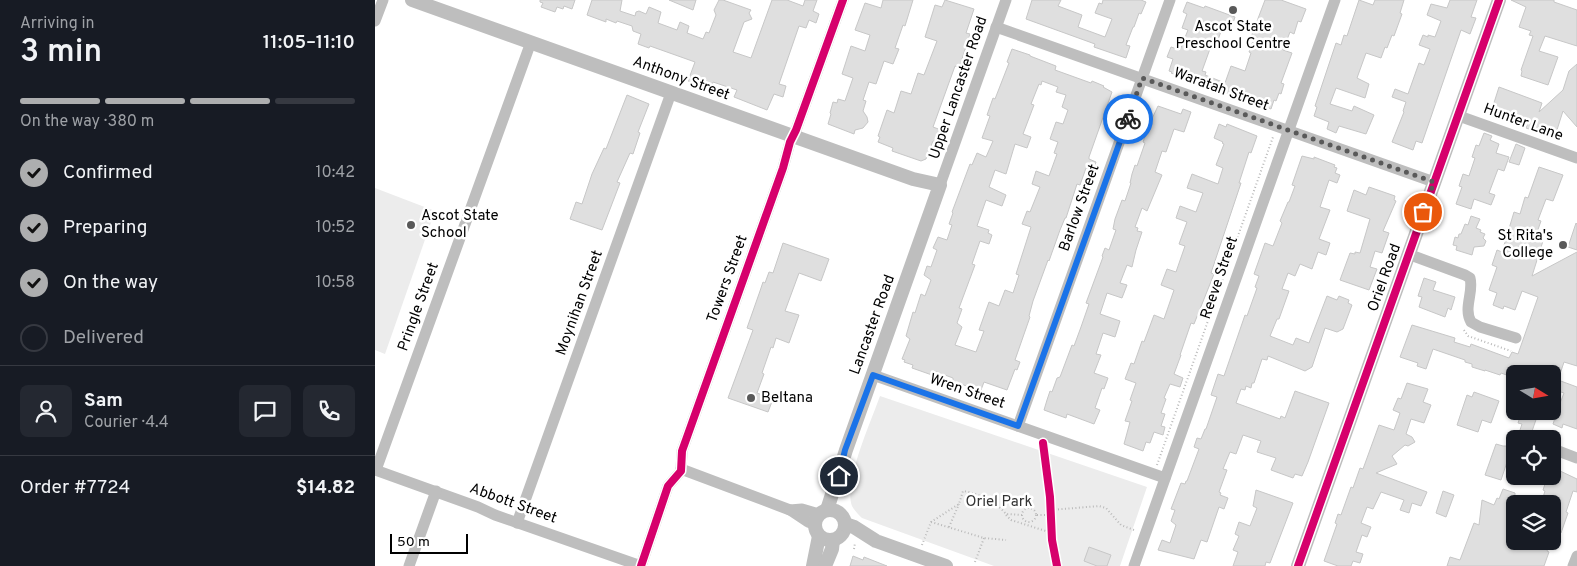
<!DOCTYPE html>
<meta charset="utf-8">
<style>
:root{--surface:#171b24;--page:#242831;--text:#f1f3f6;--muted:#9ea1a6;--line:#363941;--accent:#adaeaf}
body{margin:0;font-family:Overpass,sans-serif;background:var(--page);color:var(--text);height:100vh;display:flex;flex-direction:column;font-size:19px;white-space:nowrap}
*{box-sizing:border-box;margin:0}
p{font-size:16px;color:var(--muted)}
.icon{flex:none;width:28px;height:28px;fill:none;stroke:currentColor;stroke-width:2;stroke-linecap:round;stroke-linejoin:round}
.map{position:relative;flex:1;overflow:hidden}
.drawer{display:flex;flex-direction:column;background:var(--surface);width:375px}
.drawer>*{flex:none}
.needle{width:32px;rotate:101deg}
.tools{position:absolute;left:1131px;top:365px;display:grid;gap:10px}
.tools a{display:grid;place-items:center;width:55px;height:55px;border-radius:8px;background:var(--surface);box-shadow:0 1px 4px #0004;font-size:25px}
.scale{position:absolute;left:15px;bottom:12px;width:78px;box-sizing:border-box;padding-left:5px;border:2px solid #000;border-top:0;font-size:14px;line-height:18px;white-space:nowrap;color:#000;-webkit-text-stroke:4px #fff;paint-order:stroke}
.pin{position:absolute;display:grid;place-items:center;width:42px;height:42px;color:#fff;margin:-21px;border:2px solid #fff;border-radius:50%;box-shadow:0 1px 5px #0007}
.courier{position:absolute;display:grid;place-items:center;width:50px;height:50px;margin:-25px;border:4px solid #1a73e8;border-radius:50%;background:#fff;color:#222;box-shadow:0 1px 6px #0007}
.summary em{font-style:normal;font-weight:600}
.summary div{display:flex;flex-direction:column-reverse}
.summary{display:flex;align-items:center;justify-content:space-between;height:85px;padding:0 20px}
h1{font-size:32px;font-weight:600;line-height:38px}
.bar{display:grid;grid-template-columns:repeat(4,1fr);gap:8px 5px;align-content:center;height:60px;padding:0 20px}
.bar i{height:6px;border-radius:4px;background:var(--line)}
.bar .selected{background:var(--accent)}
.bar p{grid-column:span 4}
.line{display:flex;align-items:center;gap:12px;padding:0 20px;border-top:1px solid var(--line)}
.line div{flex:1}
.round{display:grid;place-items:center;flex:none;width:52px;height:52px;border-radius:8px;background:var(--page)}
ol{padding:0 20px;list-style:none}
li{display:flex;align-items:center;gap:15px;height:55px}
li p{margin-inline-start:auto}
li .icon{padding:5px;border-radius:50%;background:var(--accent);color:#111;stroke-width:4}
li:last-child{color:var(--muted)}
li i{width:28px;height:28px;border:2px solid var(--line);border-radius:50%}
main{display:flex;flex:1;min-height:0}
.map>svg:first-child{display:block}
.green{fill:#ececec}
.building{fill:#dfdfdf;stroke:#c7c7c7;fill-rule:evenodd}
.lines{fill:none;stroke-linecap:round;stroke-linejoin:round}
.path{stroke:#b9b9b9;stroke-width:2;stroke-dasharray:1 2.5;stroke-linecap:butt}
.minor{stroke:#bebebe;stroke-width:11}
.tertiary{stroke:#bebebe;stroke-width:14}
.cycleway-casing{stroke:#fff;stroke-width:11}
.cycleway{stroke:#d6006c;stroke-width:8}
.done{stroke:#595959;stroke-width:5;stroke-dasharray:0 9}
.route{stroke:#1a73e8;stroke-width:6}
.poi-dot{fill:#595959;stroke:#fff;stroke-width:2}
.labels{text-anchor:middle;dominant-baseline:central;stroke-width:5;stroke-linejoin:round;paint-order:stroke}
.poi-label{font-size:15px;fill:#000;stroke:#fff;text-anchor:start}
.street-label{font-size:15px;fill:#000;stroke:#fff}
.park-label{font-size:15px;fill:#333;stroke:#fff}
</style>
<main>
<section class="drawer">
<div class="summary"><div><h1>3 min</h1><p>Arriving in</p></div><em>11:05–11:10</em></div>
<div class="bar"><i class="selected"></i><i class="selected"></i><i class="selected"></i><i></i><p>On the way · 380 m</p></div>
<ol>
<li><svg class="icon" aria-label="check" viewBox="0 0 24 24"><path d="M5 12l5 5 9-10"/></svg>Confirmed<p>10:42</p></li>
<li><svg class="icon" aria-label="check" viewBox="0 0 24 24"><path d="M5 12l5 5 9-10"/></svg>Preparing<p>10:52</p></li>
<li><svg class="icon" aria-label="check" viewBox="0 0 24 24"><path d="M5 12l5 5 9-10"/></svg>On the way<p>10:58</p></li>
<li><i></i>Delivered</li>
</ol>
<div class="line" style="height:90px"><a class="round"><svg class="icon" aria-label="person" viewBox="0 0 24 24"><circle cx="12" cy="8" r="4"/><path d="M4 21q1-7 8-7t8 7"/></svg></a><div><b>Sam</b><p>Courier · 4.4</p></div><a class="round"><svg class="icon" aria-label="chat" viewBox="0 0 24 24"><path d="M4 5h16v11H9l-5 4z"/></svg></a><a class="round"><svg class="icon" aria-label="phone" viewBox="0 0 24 24"><path d="M5 4h4l2 5-3 2q2 4 5 5l2-3 5 2v4C11 20 4 13 5 4z"/></svg></a></div>
<div class="line" style="height:65px"><div>Order #7724</div><b>$14.82</b></div>
</section>
<div class="map">
<svg width="1202" height="566" viewBox="0 0 1202 566">
<rect width="100%" height="100%" fill="#fff"/>
<g class="green">
<path d="M 0,188 L 60,211 L 10,354 L 0,350 Z"/>
<path d="M 505,396 L 772,487 L 745,566 L 619,566 L 487,518 C 484,515 479,510 477,506 C 468,483 497,419 505,396 Z"/>
</g>
<g class="building">
<path d="M 165,0 L 200,0 L 197,9 L 189,6 L 188,9 L 182,7 L 180,12 L 166,7 L 168,3 L 165,2 Z"/>
<path d="M 217,0 L 247,0 L 245,11 L 260,16 L 261,12 L 264,11 L 271,14 L 274,7 L 286,12 L 283,23 L 302,30 L 305,22 L 314,26 L 312,33 L 328,39 L 331,32 L 334,33 L 341,15 L 339,10 L 344,0 L 348,0 L 376,10 L 374,13 L 377,19 L 369,22 L 358,52 L 376,58 L 397,0 L 412,0 L 428,6 L 430,0 L 442,0 L 438,11 L 444,14 L 441,23 L 434,20 L 431,28 L 424,26 L 404,84 L 411,86 L 408,97 L 399,94 L 392,110 L 359,97 L 362,90 L 338,82 L 336,89 L 313,81 L 320,62 L 275,46 L 274,48 L 263,44 L 266,34 L 258,31 L 257,26 L 242,21 L 241,23 L 231,19 L 231,22 L 212,15 Z"/>
<path d="M 294,0 L 321,0 L 318,10 Z"/>
<path d="M 508,0 L 538,0 L 530,26 L 528,25 L 520,48 L 524,49 L 518,64 L 509,61 L 501,84 L 494,82 L 488,100 L 491,101 L 488,111 L 492,117 L 493,122 L 488,128 L 480,130 L 479,134 L 453,124 L 456,114 L 455,113 L 458,102 L 462,103 L 463,99 L 470,101 L 478,78 L 467,74 L 476,46 L 490,51 L 495,35 L 480,30 L 490,3 L 506,8 Z"/>
<path d="M 570,0 L 599,9 L 591,33 L 595,34 L 587,59 L 592,60 L 589,69 L 580,66 L 558,127 L 566,130 L 562,143 L 558,141 L 551,159 L 546,161 L 517,151 L 518,148 L 503,142 L 505,137 L 503,136 L 512,110 L 519,113 L 526,91 L 536,94 L 543,73 L 549,75 L 562,41 L 550,37 L 560,5 L 567,7 Z"/>
<path d="M 657,0 L 686,0 L 683,6 L 707,15 L 703,27 L 730,37 L 737,19 L 720,13 L 724,3 L 727,4 L 728,0 L 766,0 L 771,2 L 766,14 L 764,13 L 759,27 L 758,27 L 751,45 L 755,46 L 751,58 L 719,47 L 720,44 L 651,19 Z"/>
<path d="M 890,0 L 906,0 L 931,9 L 926,22 L 923,21 L 919,34 L 915,32 L 908,50 L 917,53 L 906,83 L 909,84 L 906,94 L 904,93 L 901,101 L 899,100 L 896,109 L 796,73 L 797,72 L 794,71 L 798,59 L 792,57 L 796,47 L 805,50 L 813,30 L 807,28 L 812,14 L 808,12 L 812,2 L 829,8 L 830,6 L 860,17 L 856,29 L 848,26 L 840,48 L 836,46 L 827,71 L 831,72 L 830,75 L 850,83 L 856,66 L 870,71 L 876,53 L 874,52 L 879,38 L 876,37 Z"/>
<path d="M 984,0 L 998,5 L 1000,0 L 1029,0 L 1025,13 L 1027,14 L 1019,36 L 1017,35 L 1012,48 L 1010,47 L 1006,58 L 991,53 L 982,78 L 994,84 L 990,98 L 961,88 L 955,104 L 977,111 L 979,106 L 999,115 L 991,134 L 964,126 L 961,133 L 952,129 L 954,122 L 939,116 L 942,107 L 940,106 L 961,43 L 966,45 L 969,35 L 972,36 Z"/>
<path d="M 1075,0 L 1102,0 L 1096,17 L 1101,18 L 1095,34 L 1086,30 L 1047,143 L 1041,141 L 1038,150 L 1017,142 L 1029,112 L 1028,111 L 1031,102 L 1017,97 L 1020,89 L 1033,94 L 1044,63 L 1049,65 L 1055,49 L 1044,45 L 1048,35 L 1053,37 L 1053,35 L 1060,37 L 1066,21 L 1052,15 L 1056,4 L 1072,8 Z"/>
<path d="M 1136,0 L 1179,0 L 1179,2 L 1202,10 L 1202,46 L 1170,36 L 1164,51 L 1183,57 L 1173,85 L 1146,76 L 1147,71 L 1146,70 L 1158,36 L 1154,35 L 1156,31 L 1144,27 L 1151,7 Z"/>
<path d="M 637,49 L 655,55 L 655,56 L 681,66 L 680,70 L 716,83 L 717,81 L 729,86 L 728,87 L 737,92 L 714,157 L 714,159 L 721,162 L 718,170 L 711,168 L 705,185 L 702,184 L 691,218 L 690,218 L 685,230 L 674,261 L 673,260 L 658,301 L 654,316 L 655,317 L 640,360 L 645,362 L 642,370 L 640,369 L 632,390 L 609,382 L 606,390 L 578,382 L 578,378 L 559,371 L 557,375 L 537,368 L 538,365 L 529,362 L 530,360 L 527,359 L 535,339 L 531,336 L 538,312 L 540,313 L 546,294 L 550,296 L 556,280 L 549,275 L 552,266 L 556,267 L 562,250 L 558,248 L 563,237 L 572,240 L 577,225 L 574,224 L 578,213 L 577,212 L 595,164 L 597,165 L 602,153 L 611,157 L 618,141 L 607,138 L 615,116 L 612,115 L 618,98 L 620,99 L 634,63 L 632,62 ZM 667,81 L 683,87 L 681,92 L 691,95 L 687,107 L 693,110 L 688,124 L 681,122 L 675,139 L 683,142 L 679,153 L 682,154 L 674,176 L 661,171 L 657,184 L 665,187 L 655,212 L 652,211 L 647,224 L 656,227 L 641,274 L 644,275 L 638,293 L 630,290 L 624,306 L 614,302 L 604,330 L 609,331 L 601,352 L 580,345 L 587,327 L 582,323 L 587,309 L 584,308 L 600,265 L 597,264 L 605,241 L 614,244 L 617,235 L 613,233 L 614,230 L 602,226 L 611,200 L 627,206 L 631,195 L 614,187 L 620,170 L 631,174 L 640,144 L 652,148 L 656,137 L 648,134 L 659,105 L 656,104 L 664,84 L 666,85 Z"/>
<path d="M 1202,64 L 1202,127 L 1188,111 L 1181,133 L 1174,131 L 1173,136 L 1151,128 L 1153,122 L 1117,109 L 1124,87 L 1167,103 L 1164,112 L 1188,90 L 1194,71 Z"/>
<path d="M 252,95 L 274,104 L 263,132 L 265,133 L 258,154 L 255,153 L 242,182 L 245,183 L 227,230 L 195,219 L 201,202 L 207,204 L 217,174 L 229,148 L 231,149 Z"/>
<path d="M 783,106 L 806,114 L 808,109 L 816,112 L 809,132 L 799,129 L 791,152 L 787,151 L 780,172 L 787,175 L 772,211 L 767,208 L 760,227 L 763,228 L 762,231 L 767,232 L 761,250 L 757,267 L 752,265 L 745,283 L 752,285 L 747,298 L 732,293 L 725,314 L 745,321 L 740,337 L 728,333 L 721,354 L 726,355 L 719,373 L 733,378 L 729,389 L 727,388 L 720,408 L 725,410 L 719,424 L 692,414 L 691,418 L 669,410 L 672,400 L 675,391 L 677,392 L 682,378 L 685,377 L 697,345 L 699,346 L 706,327 L 714,304 L 711,303 L 728,257 L 727,256 L 730,248 L 734,250 L 741,230 L 738,229 L 740,219 L 747,200 L 750,201 L 756,183 L 755,183 L 757,174 L 760,165 L 762,166 L 770,143 L 768,142 L 774,125 Z"/>
<path d="M 844,124 L 851,127 L 852,124 L 882,136 L 876,153 L 874,152 L 864,183 L 866,183 L 836,273 L 839,274 L 819,324 L 816,323 L 805,355 L 806,355 L 799,374 L 808,378 L 805,387 L 795,384 L 789,398 L 791,399 L 786,413 L 790,414 L 786,426 L 790,427 L 788,435 L 779,432 L 775,443 L 771,442 L 768,451 L 749,444 L 755,422 L 750,421 L 757,401 L 755,400 L 761,383 L 750,379 L 756,363 L 759,364 L 767,341 L 769,342 L 779,315 L 789,319 L 799,290 L 786,285 L 792,269 L 801,272 L 810,246 L 804,244 L 812,222 L 801,218 L 805,206 L 821,212 L 828,193 L 812,188 L 817,174 L 843,184 L 848,168 L 841,165 L 849,144 L 847,143 L 848,142 L 839,138 Z"/>
<path d="M 1109,133 L 1117,136 L 1115,140 L 1124,144 L 1121,153 L 1134,157 L 1129,171 L 1123,169 L 1114,193 L 1120,195 L 1116,205 L 1099,199 L 1096,209 L 1081,204 L 1087,187 L 1084,186 L 1088,174 L 1094,176 L 1100,158 L 1097,157 L 1101,145 L 1104,146 Z"/>
<path d="M 1141,144 L 1150,148 L 1144,165 L 1134,162 Z"/>
<path d="M 927,156 L 939,159 L 939,157 L 960,165 L 959,167 L 962,168 L 960,173 L 965,175 L 962,183 L 954,180 L 945,207 L 955,210 L 944,239 L 955,243 L 951,255 L 943,252 L 937,269 L 925,264 L 920,276 L 913,273 L 907,289 L 914,291 L 904,319 L 902,319 L 895,336 L 918,345 L 921,338 L 934,343 L 952,296 L 962,300 L 964,296 L 974,300 L 973,303 L 977,305 L 968,329 L 962,332 L 950,328 L 937,367 L 930,371 L 893,356 L 892,360 L 887,359 L 879,383 L 877,383 L 876,388 L 871,386 L 870,390 L 866,389 L 861,403 L 905,419 L 906,416 L 910,418 L 920,391 L 954,403 L 933,462 L 927,476 L 920,474 L 918,478 L 896,470 L 901,458 L 882,452 L 886,441 L 868,435 L 861,454 L 855,452 L 848,469 L 852,470 L 844,492 L 846,493 L 845,495 L 853,498 L 849,509 L 844,507 L 832,542 L 826,540 L 819,559 L 783,550 L 787,540 L 795,543 L 801,525 L 796,521 L 800,510 L 796,509 L 806,483 L 810,484 L 811,481 L 812,481 L 824,449 L 819,447 L 822,438 L 826,439 L 830,429 L 831,429 L 842,397 L 836,395 L 843,374 L 849,376 L 870,315 L 872,316 L 882,288 L 880,287 L 884,276 L 879,274 L 890,243 L 898,246 L 907,223 L 905,221 L 913,202 L 914,202 L 920,186 L 917,185 Z"/>
<path d="M 1164,167 L 1188,175 L 1178,201 L 1171,199 L 1163,220 L 1166,221 L 1160,238 L 1168,241 L 1157,276 L 1202,252 L 1202,366 L 1189,362 L 1183,380 L 1202,387 L 1202,429 L 1188,424 L 1187,428 L 1178,424 L 1180,418 L 1164,413 L 1164,411 L 1182,411 L 1189,393 L 1180,390 L 1178,392 L 1178,374 L 1157,368 L 1155,374 L 1140,374 L 1140,378 L 1126,373 L 1125,375 L 1110,370 L 1110,371 L 1097,367 L 1097,364 L 1090,362 L 1090,360 L 1058,349 L 1051,369 L 1042,366 L 1043,363 L 1025,357 L 1037,325 L 1080,338 L 1079,342 L 1095,347 L 1096,344 L 1134,358 L 1137,352 L 1143,354 L 1163,297 L 1147,291 L 1140,310 L 1129,306 L 1128,309 L 1118,305 L 1122,293 L 1114,290 L 1122,267 L 1117,265 L 1122,250 L 1127,252 L 1139,212 L 1145,214 L 1150,197 L 1153,198 Z"/>
<path d="M 994,187 L 1020,196 L 1019,200 L 1021,201 L 1008,231 L 1014,233 L 1007,253 L 1000,251 L 995,267 L 1002,269 L 994,290 L 965,280 L 975,253 L 980,254 L 980,252 L 985,253 L 995,219 L 972,211 L 979,190 L 991,195 Z"/>
<path d="M 1096,216 L 1105,219 L 1101,228 L 1106,230 L 1105,232 L 1110,234 L 1108,238 L 1111,241 L 1109,246 L 1099,247 L 1097,255 L 1081,250 L 1082,246 L 1078,245 L 1080,237 L 1083,238 L 1084,234 L 1086,234 L 1090,224 L 1093,225 Z"/>
<path d="M 1201,223 L 1202,224 L 1202,250 L 1193,247 Z"/>
<path d="M 408,243 L 454,259 L 446,281 L 424,273 L 410,311 L 424,315 L 414,343 L 401,338 L 398,348 L 396,347 L 387,373 L 389,374 L 382,393 L 398,399 L 393,412 L 353,398 L 378,330 L 372,328 L 385,291 L 388,282 L 390,283 L 394,272 L 398,273 Z"/>
<path d="M 1049,278 L 1061,282 L 1058,290 L 1080,297 L 1076,310 L 1073,308 L 1070,317 L 1044,307 L 1047,297 L 1043,296 Z"/>
<path d="M 1032,383 L 1053,389 L 1048,402 L 1056,405 L 1049,423 L 1036,419 L 1031,434 L 1037,437 L 1040,442 L 1033,446 L 1030,445 L 1017,456 L 1022,464 L 1001,473 L 1052,492 L 1046,506 L 1037,503 L 1034,513 L 1025,510 L 1029,500 L 1006,492 L 998,509 L 992,507 L 986,523 L 996,527 L 992,537 L 987,535 L 981,552 L 988,554 L 985,563 L 978,561 L 976,566 L 963,566 L 949,561 L 962,524 L 960,523 L 963,514 L 966,515 L 976,487 L 978,488 L 985,468 L 988,469 L 1004,425 L 1019,430 L 1025,413 L 1018,410 L 1023,398 L 1026,399 Z"/>
<path d="M 1099,392 L 1124,401 L 1116,423 L 1107,420 L 1103,432 L 1082,425 L 1092,395 L 1097,397 Z"/>
<path d="M 1147,411 L 1164,411 L 1155,437 L 1144,433 L 1147,424 L 1143,423 Z"/>
<path d="M 1121,444 L 1128,446 L 1140,446 L 1140,465 L 1132,462 L 1126,480 L 1110,475 Z"/>
<path d="M 1183,470 L 1202,479 L 1202,492 L 1198,491 L 1191,512 L 1193,513 L 1186,533 L 1178,530 L 1178,504 L 1166,504 L 1170,491 L 1168,490 L 1170,484 L 1151,477 L 1180,476 Z"/>
<path d="M 1128,489 L 1140,493 L 1140,541 L 1174,541 L 1172,547 L 1173,548 L 1172,551 L 1174,552 L 1169,566 L 1072,566 L 1075,557 L 1085,560 L 1099,523 L 1104,525 L 1107,500 L 1119,505 L 1122,498 L 1124,499 Z"/>
<path d="M 881,490 L 918,503 L 895,563 L 891,562 L 890,566 L 858,566 L 863,552 L 858,550 L 864,536 L 860,534 L 864,522 L 875,526 L 882,508 L 878,506 Z"/>
<path d="M 1068,491 L 1079,495 L 1071,517 L 1061,513 Z"/>
<path d="M 714,547 L 736,555 L 732,566 L 722,566 L 709,561 Z"/>
<path d="M 478,556 L 488,560 L 489,557 L 512,566 L 475,566 Z"/>
</g>
<g class="lines">
<g class="path">
<path d="M 1089,330 L 1093,336 L 1136,351"/>
<path d="M 782,465 L 898,137"/>
<circle cx="654" cy="515" r="7"/>
<path d="M 676,510 L 724,506 L 731,508 L 746,525 L 759,530"/>
<path d="M 631,515 L 636,520 L 677,533"/>
<path d="M 662,515 L 676,515"/>
<path d="M 556,522 L 609,538 L 631,540"/>
<path d="M 574,527 L 584,504"/>
<path d="M 547,545 L 556,522 L 584,504 L 588,491 C 605,494 620,501 631,514 L 647,515"/>
<path d="M 479,549 L 480,543"/>
<path d="M 600,562 L 609,538"/>
</g>
<g class="minor">
<path d="M 0,21 L 8,0"/>
<path d="M 621,27 L 1059,182"/>
<path d="M 1084,116 L 1202,158"/>
<path d="M 565,185 L 631,0"/>
<path d="M 1033,254 L 1090,275 L 1095,278 C 1099,292 1088,308 1096,322 L 1105,327 L 1141,338"/>
<path d="M 498,375 L 790,478"/>
<path d="M 643,426 L 795,0"/>
<path d="M 1178,449 L 1202,458"/>
<path d="M 306,469 L 415,510 L 433,522 L 439,524"/>
<path d="M 0,470 L 103,507 L 120,515 L 266,566"/>
<path d="M 1,470 L 156,42"/>
<path d="M 415,510 L 427,509 L 444,514"/>
<path d="M 142,523 L 296,93"/>
<path d="M 34,566 L 61,491"/>
<path d="M 266,566 L 293,486 L 306,471 L 307,451 L 408,168 L 415,142 L 421,130 L 468,0"/>
<path d="M 759,566 L 960,0"/>
<path d="M 1198,566 L 1202,556"/>
</g>
<g class="tertiary">
<path d="M 37,0 L 538,179 L 565,185 L 471,450 L 452,510"/>
<circle cx="455" cy="525" r="15"/>
<path d="M 470,524 L 479,527 L 501,541 L 571,566"/>
<path d="M 438,566 L 444,536"/>
<path d="M 450,566 L 457,549 L 458,540"/>
<path d="M 923,566 L 1124,0"/>
</g>
<defs>
<g id="cycleway">
<path d="M 668,443 L 675,497 L 677,540 L 682,566"/>
<path d="M 266,566 L 293,486 L 306,471 L 307,451 L 408,168 L 415,142 L 421,130 L 468,0"/>
<path d="M 923,566 L 1124,0"/>
</g>
</defs>
<use href="#cycleway" class="cycleway-casing"/>
<use href="#cycleway" class="cycleway"/>
</g>
<g class="lines">
<path class="done" d="M 753,119 L 767,78 L 1059,182 L 1048,212"/>
<path class="route" d="M 464,476 L 470,450 L 498,375 L 643,426 L 753,119"/>
</g>
<g class="poi-dot">
<circle cx="858" cy="10" r="5"/>
<circle cx="36" cy="225" r="5"/>
<circle cx="1188" cy="245" r="5"/>
<circle cx="376" cy="398" r="5"/>
</g>
<g class="labels">
<g class="poi-label">
<text x="858" y="27" text-anchor="middle">Ascot State<tspan x="858" dy="17">Preschool Centre</tspan></text>
<text x="46" y="216">Ascot State<tspan x="46" dy="17">School</tspan></text>
<text x="1178" y="236" text-anchor="end">St Rita's<tspan x="1178" dy="17">College</tspan></text>
<text x="386" y="398">Beltana</text>
</g>
<g class="street-label">
<text transform="translate(306 79) rotate(20)">Anthony Street</text>
<text transform="translate(584 88) rotate(-71)">Upper Lancaster Road</text>
<text transform="translate(846 90) rotate(20)">Waratah Street</text>
<text transform="translate(1148 123) rotate(20)">Hunter Lane</text>
<text transform="translate(705 208) rotate(-70)">Barlow Street</text>
<text transform="translate(845 278) rotate(-71)">Reeve Street</text>
<text transform="translate(1010 278) rotate(-70)">Oriel Road</text>
<text transform="translate(353 279) rotate(-70)">Towers Street</text>
<text transform="translate(205 303) rotate(-70)">Moynihan Street</text>
<text transform="translate(44 307) rotate(-70)">Pringle Street</text>
<text transform="translate(498 325) rotate(-70)">Lancaster Road</text>
<text transform="translate(592 392) rotate(19)">Wren Street</text>
<text transform="translate(138 504) rotate(20)">Abbott Street</text>
</g>
<g class="park-label">
<text x="624" y="502">Oriel Park</text>
</g>
</g>
</svg>
<div class="tools">
<a><svg class="needle" viewBox="-14 -14 28 28"><path d="M0-13l5 13h-10z" fill="#e53935"/><path d="M0 13l5-13h-10z" fill="#9ea1a6"/></svg></a>
<a><svg class="icon" aria-label="locate" viewBox="0 0 24 24"><circle cx="12" cy="12" r="6"/><path d="M12 2v4M12 18v4M2 12h4M18 12h4"/></svg></a>
<a><svg class="icon" aria-label="layers" viewBox="0 0 24 24"><path d="M12 4l9 5-9 5-9-5zM3 14l9 5 9-5"/></svg></a>
</div>
<div class="scale">50 m</div>
<div class="pin" style="left:1048px;top:212px;background:#ea580c"><svg class="icon" aria-label="bag" viewBox="0 0 24 24"><path d="M5 8h14l-1 12H6zM9 8a3 3 0 0 1 6 0"/></svg></div>
<div class="pin" style="left:464px;top:476px;background:#1f2937"><svg class="icon" aria-label="home" viewBox="0 0 24 24"><path d="M3 11l9-7 9 7M6 9v11h12V9"/></svg></div>
<div class="courier" style="left:753px;top:119px"><svg class="icon" aria-label="bike" viewBox="0 0 24 24"><circle cx="6" cy="16" r="4"/><circle cx="18" cy="16" r="4"/><path d="M6 16l4-8h5l3 8M10 8l3 8H6M13 5h3"/></svg></div>
</div>
</main>
